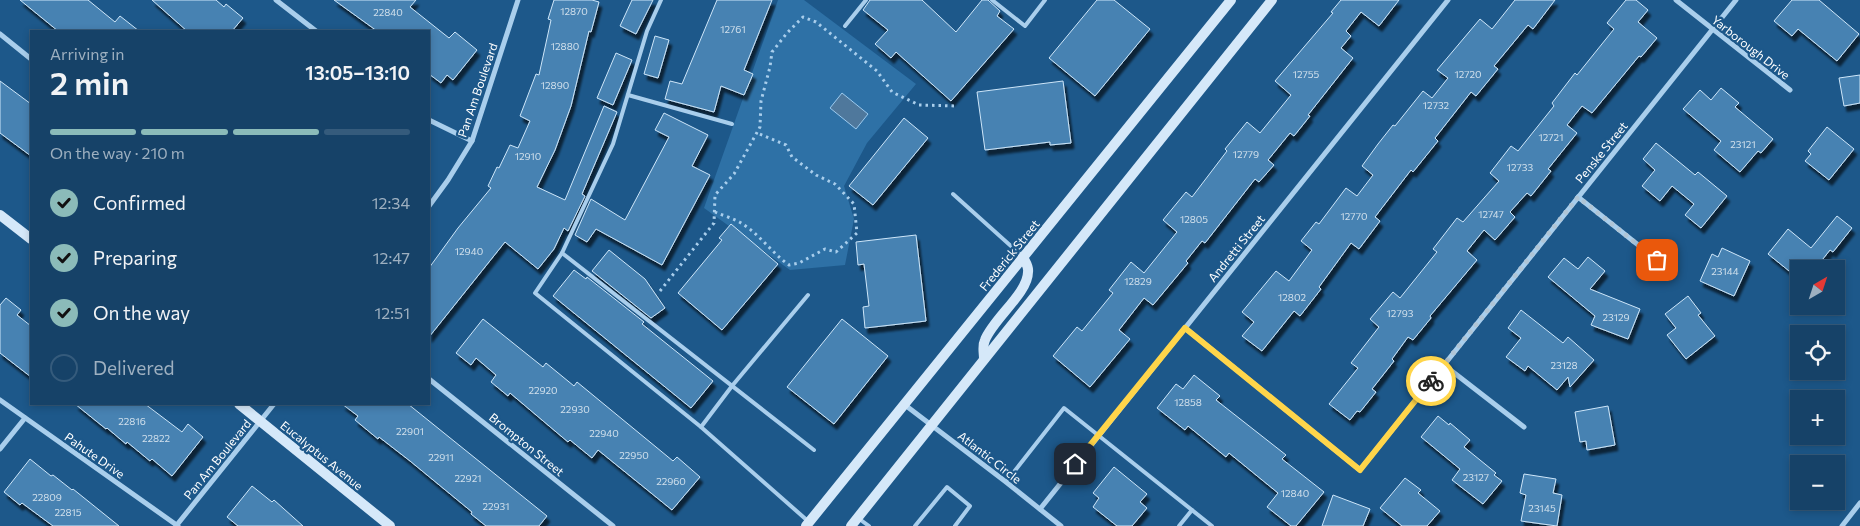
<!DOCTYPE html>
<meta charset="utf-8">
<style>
:root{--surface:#164268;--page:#1f496e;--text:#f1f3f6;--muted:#9eb0c0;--line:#355b7c;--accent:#8bbbb9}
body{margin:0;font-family:Commissioner,sans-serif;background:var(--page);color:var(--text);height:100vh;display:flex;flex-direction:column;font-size:19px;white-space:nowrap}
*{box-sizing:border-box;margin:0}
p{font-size:16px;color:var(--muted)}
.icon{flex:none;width:28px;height:28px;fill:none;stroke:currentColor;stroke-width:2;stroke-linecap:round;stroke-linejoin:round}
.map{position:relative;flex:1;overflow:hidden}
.side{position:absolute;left:30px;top:30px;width:400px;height:375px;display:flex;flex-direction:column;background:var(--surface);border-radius:0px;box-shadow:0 2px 8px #0003,0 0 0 1px var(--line)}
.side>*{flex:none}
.needle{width:32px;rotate:39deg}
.controls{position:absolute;left:1790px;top:260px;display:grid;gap:10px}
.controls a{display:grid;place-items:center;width:55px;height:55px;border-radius:0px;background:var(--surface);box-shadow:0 2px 8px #0003,0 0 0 1px var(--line);font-size:25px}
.pin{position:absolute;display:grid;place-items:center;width:42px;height:42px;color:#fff;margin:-21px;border-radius:10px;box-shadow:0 2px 8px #0006}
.courier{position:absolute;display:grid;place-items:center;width:50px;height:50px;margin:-25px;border:4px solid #ffd54a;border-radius:50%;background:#fff;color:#222;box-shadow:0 1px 6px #0007}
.headline em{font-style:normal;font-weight:600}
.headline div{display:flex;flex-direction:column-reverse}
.headline{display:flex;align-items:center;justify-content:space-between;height:85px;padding:0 20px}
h1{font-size:32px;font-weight:600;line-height:38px}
.bar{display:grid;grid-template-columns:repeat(4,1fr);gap:8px 5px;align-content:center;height:60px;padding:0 20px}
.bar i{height:6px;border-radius:4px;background:var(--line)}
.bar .current{background:var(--accent)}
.bar p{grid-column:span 4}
ol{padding:0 20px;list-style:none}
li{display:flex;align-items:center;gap:15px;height:55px}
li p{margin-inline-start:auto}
li .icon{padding:5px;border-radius:50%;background:var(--accent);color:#111;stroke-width:4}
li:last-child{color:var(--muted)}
li i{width:28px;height:28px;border:2px solid var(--line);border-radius:50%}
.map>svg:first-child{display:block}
.green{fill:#2e71a6}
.water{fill:#4f789c;stroke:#9ccaee}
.building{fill:#4682b2;stroke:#cee6f9;filter:url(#shadow)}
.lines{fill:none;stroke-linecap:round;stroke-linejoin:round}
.path{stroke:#a9ceec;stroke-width:3;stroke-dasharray:2.5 4;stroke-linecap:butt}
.lane{stroke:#a9ceec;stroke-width:4}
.street{stroke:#a9ceec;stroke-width:5}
.secondary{stroke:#d5e8f9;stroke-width:10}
.done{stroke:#b0c5d6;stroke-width:5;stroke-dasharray:0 9}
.route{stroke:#ffd54a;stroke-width:6}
.labels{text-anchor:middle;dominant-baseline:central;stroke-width:4.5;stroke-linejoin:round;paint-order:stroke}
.number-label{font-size:10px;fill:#d1e0ec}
.street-label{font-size:12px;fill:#fff;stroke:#1d588a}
</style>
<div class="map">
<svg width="1860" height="526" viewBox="0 0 1860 526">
<defs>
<filter id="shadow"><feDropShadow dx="3" dy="5.5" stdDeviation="1" flood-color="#0009"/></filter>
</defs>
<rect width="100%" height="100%" fill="#1d588a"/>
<path class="green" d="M 778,0 L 804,0 L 916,84 L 867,143 L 844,186 L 854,219 L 845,265 L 790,270 L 704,208 Z"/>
<path class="water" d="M 842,93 L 868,114 L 856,129 L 830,108 Z"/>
<g class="building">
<path d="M 20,0 L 88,0 L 115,22 L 120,16 L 139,31 L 58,31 Z"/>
<path d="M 152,0 L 216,0 L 224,7 L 226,4 L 243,18 L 232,31 L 187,31 Z"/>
<path d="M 334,0 L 416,0 L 410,7 L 449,38 L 455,32 L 477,50 L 453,80 L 447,75 L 441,83 L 429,74 L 429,31 L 377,31 Z"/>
<path d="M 554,0 L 592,0 L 599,2 L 591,32 L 589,31 L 571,106 L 555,150 L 537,187 L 565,200 L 604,106 L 617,112 L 582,194 L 585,196 L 568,231 L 564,228 L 554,249 L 538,269 L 505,242 L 429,337 L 429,268 L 458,228 L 491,188 L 488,186 L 497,167 L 499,168 L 510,145 L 518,148 L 530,121 L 520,116 L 536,74 L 539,75 L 551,20 L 548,19 Z"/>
<path d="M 632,0 L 653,0 L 636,34 L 620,26 Z"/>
<path d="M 717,0 L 772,0 L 744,70 L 753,74 L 744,95 L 721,86 L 714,112 L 665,99 L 670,81 L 682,84 Z"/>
<path d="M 870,0 L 922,0 L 956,32 L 982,0 L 988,0 L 1000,11 L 997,16 L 1014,29 L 951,101 L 896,52 L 891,58 L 875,44 L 888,30 L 863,10 Z"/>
<path d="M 1097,0 L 1114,0 L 1150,29 L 1095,96 L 1049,58 Z"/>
<path d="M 1341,0 L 1399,0 L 1379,26 L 1361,12 L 1346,31 L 1351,36 L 1341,48 L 1353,58 L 1308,115 L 1310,116 L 1294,136 L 1290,133 L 1268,160 L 1274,165 L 1259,182 L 1255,179 L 1205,243 L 1202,241 L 1186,261 L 1188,263 L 1153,305 L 1144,298 L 1119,330 L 1130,339 L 1090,387 L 1053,356 L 1077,327 L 1082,331 L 1113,293 L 1109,290 L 1131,262 L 1144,273 L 1177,232 L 1163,220 L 1186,192 L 1192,197 L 1227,151 L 1225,149 L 1247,122 L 1260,133 L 1291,95 L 1275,81 L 1333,13 L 1331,12 Z"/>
<path d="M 1515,0 L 1555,0 L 1533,29 L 1528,25 L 1494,66 L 1498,69 L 1476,96 L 1471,92 L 1435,138 L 1438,141 L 1413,172 L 1411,170 L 1375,217 L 1380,221 L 1359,249 L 1351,243 L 1319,287 L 1321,289 L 1300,316 L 1294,311 L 1262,351 L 1242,336 L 1254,322 L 1242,312 L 1276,271 L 1289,281 L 1312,250 L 1301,241 L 1316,222 L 1319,224 L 1346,188 L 1357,196 L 1373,175 L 1362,166 L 1378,144 L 1393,125 L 1395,126 L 1423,91 L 1432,98 L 1448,78 L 1437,70 L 1480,19 L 1492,29 Z"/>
<path d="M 1626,0 L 1636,0 L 1648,10 L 1638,22 L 1657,38 L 1641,57 L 1639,56 L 1592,113 L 1582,106 L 1567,125 L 1577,133 L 1548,169 L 1551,171 L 1531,196 L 1527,193 L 1510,212 L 1515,217 L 1495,240 L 1484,230 L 1467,251 L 1477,260 L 1430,316 L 1431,318 L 1413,340 L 1408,337 L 1392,359 L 1394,361 L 1372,389 L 1376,392 L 1360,412 L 1357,411 L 1350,420 L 1329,404 L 1358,368 L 1351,363 L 1379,327 L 1370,319 L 1393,292 L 1400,298 L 1437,252 L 1433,249 L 1457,218 L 1463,222 L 1499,181 L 1490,173 L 1511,146 L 1518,151 L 1554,106 L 1552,103 L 1575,73 L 1577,75 L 1614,29 L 1607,23 Z"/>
<path d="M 1792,0 L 1819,0 L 1859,34 L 1837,61 L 1798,29 L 1792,36 L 1774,21 Z"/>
<path d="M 655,36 L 669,40 L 658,78 L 644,74 Z"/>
<path d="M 616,53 L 632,60 L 613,105 L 597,98 Z"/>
<path d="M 1860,75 L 1860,103 L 1844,106 L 1839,78 Z"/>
<path d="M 0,81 L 31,104 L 31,156 L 0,133 Z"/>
<path d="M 1063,81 L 1071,143 L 1050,145 L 1050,142 L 985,150 L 977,92 Z"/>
<path d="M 1721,88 L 1739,103 L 1735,107 L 1773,139 L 1761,153 L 1758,151 L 1740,172 L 1714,150 L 1721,141 L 1683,109 L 1700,90 L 1711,100 Z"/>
<path d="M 664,113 L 708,135 L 692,166 L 710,175 L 662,265 L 596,229 L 587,242 L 575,235 L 591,199 L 625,220 L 669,137 L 655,130 Z"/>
<path d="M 904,118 L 928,138 L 873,205 L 849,186 Z"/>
<path d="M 1827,127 L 1854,149 L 1829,180 L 1805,161 L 1811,154 L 1808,151 Z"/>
<path d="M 1656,143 L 1695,175 L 1698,172 L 1727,196 L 1701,228 L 1685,215 L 1694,204 L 1672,186 L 1660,201 L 1642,186 L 1655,170 L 1643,159 Z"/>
<path d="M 1837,216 L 1852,228 L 1833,252 L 1830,250 L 1815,269 L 1799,269 L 1799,279 L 1768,254 L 1788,229 L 1811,248 Z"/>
<path d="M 731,224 L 778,264 L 722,330 L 678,293 L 722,240 L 719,238 Z"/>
<path d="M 916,235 L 926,321 L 865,328 L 863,307 L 869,306 L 864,264 L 858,265 L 856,242 Z"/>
<path d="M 1722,248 L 1750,261 L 1734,296 L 1700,281 L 1712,254 L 1718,257 Z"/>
<path d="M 609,250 L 645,279 L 665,308 L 651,318 L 592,271 Z"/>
<path d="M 1588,257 L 1605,271 L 1590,289 L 1640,309 L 1628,339 L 1591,325 L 1595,316 L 1548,277 L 1564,258 L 1578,269 Z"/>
<path d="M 574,270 L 586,279 L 587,277 L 644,322 L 642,324 L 713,381 L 691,408 L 553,296 Z"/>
<path d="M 1688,296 L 1701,313 L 1698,315 L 1715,336 L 1686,359 L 1667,335 L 1676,328 L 1665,314 Z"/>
<path d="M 6,298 L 21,310 L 17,315 L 31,326 L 31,377 L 0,353 L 0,305 Z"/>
<path d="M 1521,310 L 1563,343 L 1568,337 L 1594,360 L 1570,387 L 1568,377 L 1557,390 L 1528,366 L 1525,371 L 1506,357 L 1521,338 L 1508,328 Z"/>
<path d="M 483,319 L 543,367 L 546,363 L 574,386 L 577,382 L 673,461 L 677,457 L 700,477 L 672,510 L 598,450 L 592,458 L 570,440 L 568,442 L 510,393 L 508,396 L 491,382 L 496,375 L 476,358 L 471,365 L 456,353 Z"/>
<path d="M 842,319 L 888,356 L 834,424 L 787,387 Z"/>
<path d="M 1194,375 L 1220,396 L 1216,400 L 1286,455 L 1282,459 L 1324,492 L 1296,526 L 1291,526 L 1267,507 L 1278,493 L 1229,453 L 1226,457 L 1188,426 L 1185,430 L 1157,408 L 1176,384 L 1183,389 Z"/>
<path d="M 75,404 L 145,404 L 182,432 L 188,424 L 203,437 L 172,476 L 152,459 L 150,461 L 127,442 L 126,444 L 107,428 L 106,429 Z"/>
<path d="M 342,404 L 408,404 L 547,516 L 539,526 L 486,526 L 471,514 L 472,512 L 410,461 L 379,437 L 378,439 L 355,420 L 358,416 Z"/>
<path d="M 1608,406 L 1615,445 L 1587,450 L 1586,441 L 1580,442 L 1575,412 Z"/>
<path d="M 1438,416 L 1449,425 L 1450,423 L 1470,440 L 1464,447 L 1496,473 L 1494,475 L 1502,481 L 1483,504 L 1452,480 L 1460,469 L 1421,437 Z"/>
<path d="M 30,459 L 51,476 L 53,475 L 72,490 L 73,489 L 119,526 L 53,526 L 22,503 L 20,505 L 4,492 Z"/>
<path d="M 1114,467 L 1147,494 L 1140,502 L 1147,508 L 1132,526 L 1117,526 L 1093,507 L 1099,498 L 1093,493 Z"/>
<path d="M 1524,474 L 1556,479 L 1553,493 L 1562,495 L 1557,526 L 1521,521 L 1526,495 L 1520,493 Z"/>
<path d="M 1405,478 L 1421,490 L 1418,493 L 1440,511 L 1427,526 L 1402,526 L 1380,508 Z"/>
<path d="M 252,486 L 272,502 L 274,500 L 303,526 L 238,526 L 227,517 Z"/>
<path d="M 1333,495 L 1370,509 L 1363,526 L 1322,526 Z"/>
</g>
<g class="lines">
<g class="path">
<path d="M 715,212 C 724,216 736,219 744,225 C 761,236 772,253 789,265 L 799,263 L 825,249 L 836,252 L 857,233 L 854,204 L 835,184 L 816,175 L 792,157 L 786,145 L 757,133"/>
<path d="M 660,291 L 714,223 L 715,195 L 734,174 L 760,127 L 761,101 L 770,67 L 772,52 L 787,33 L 803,17 L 816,22 L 877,71 L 892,92 L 919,105 L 958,106"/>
</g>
<g class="lane">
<path d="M 661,0 L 647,31 L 613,144 L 562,253 L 535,293 L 701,427 L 809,522"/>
<path d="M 992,0 L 1025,26 L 1045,0"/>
<path d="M 845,26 L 866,0"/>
<path d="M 628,95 L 732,124"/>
<path d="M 953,194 L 1022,256"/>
<path d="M 562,253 L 814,450"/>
<path d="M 701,427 L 732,386 L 808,295"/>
<path d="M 1006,482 L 1064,408 L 1212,526"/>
<path d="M 858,518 L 869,526"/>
<path d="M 915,526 L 947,487 L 970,506 L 955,526"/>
<path d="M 1179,526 L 1192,510"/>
</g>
<g class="street">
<path d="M 276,0 L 316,31"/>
<path d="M 1676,0 L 1790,90"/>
<path d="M 0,34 L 31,59"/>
<path d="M 429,120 L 472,141"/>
<path d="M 1578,197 L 1657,260"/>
<path d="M 429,206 L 448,180 L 472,141 L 518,0"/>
<path d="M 1185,328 L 1360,470 L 1736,0"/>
<path d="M 1444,365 L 1524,427"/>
<path d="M 429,379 L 613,526"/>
<path d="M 0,400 L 178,526"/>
<path d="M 905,405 L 1006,482 L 1061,526"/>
<path d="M 0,449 L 25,418"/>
<path d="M 1040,509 L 1448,0"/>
<path d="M 176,526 L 274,404"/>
<path d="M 1842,526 L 1860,503"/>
</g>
<g class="secondary">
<path d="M 0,215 L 31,239"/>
<path d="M 984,359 C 984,352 982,346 985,340 C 993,319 1028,293 1028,272 C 1029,266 1025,262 1023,257"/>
<path d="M 239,404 L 390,526"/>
<path d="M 806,526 L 1231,0"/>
<path d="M 851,526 L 1272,0"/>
</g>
</g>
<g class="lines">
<path class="done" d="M 1431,381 L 1578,197 L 1657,260"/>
<path class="route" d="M 1075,464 L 1185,328 L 1360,470 L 1431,381"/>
</g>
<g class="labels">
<g class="number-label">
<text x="574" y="11">12870</text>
<text x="388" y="12">22840</text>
<text x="733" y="29">12761</text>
<text x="565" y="46">12880</text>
<text x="1306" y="74">12755</text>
<text x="1468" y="74">12720</text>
<text x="555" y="85">12890</text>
<text x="1436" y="105">12732</text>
<text x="1551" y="137">12721</text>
<text x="1743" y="144">23121</text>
<text x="1246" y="154">12779</text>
<text x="528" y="156">12910</text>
<text x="1520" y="167">12733</text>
<text x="1491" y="214">12747</text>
<text x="1354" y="216">12770</text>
<text x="1194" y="219">12805</text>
<text x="469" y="251">12940</text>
<text x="1725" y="271">23144</text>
<text x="1138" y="281">12829</text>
<text x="1292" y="297">12802</text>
<text x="1400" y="313">12793</text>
<text x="1616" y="317">23129</text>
<text x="1564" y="365">23128</text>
<text x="543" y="390">22920</text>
<text x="1188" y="402">12858</text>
<text x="575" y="409">22930</text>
<text x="132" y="421">22816</text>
<text x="410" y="431">22901</text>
<text x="604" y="433">22940</text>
<text x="156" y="438">22822</text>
<text x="634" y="455">22950</text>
<text x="441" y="457">22911</text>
<text x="1476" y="477">23127</text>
<text x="468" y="478">22921</text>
<text x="671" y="481">22960</text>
<text x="1295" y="493">12840</text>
<text x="47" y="497">22809</text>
<text x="496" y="506">22931</text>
<text x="1542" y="508">23145</text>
<text x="68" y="512">22815</text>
</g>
<g class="street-label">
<text transform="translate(1751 47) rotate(38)">Yarborough Drive</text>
<text transform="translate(477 90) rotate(-71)">Pan Am Boulevard</text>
<text transform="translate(1601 152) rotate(-51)">Penske Street</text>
<text transform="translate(1236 248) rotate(-51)">Andretti Street</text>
<text transform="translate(1009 255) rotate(-51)">Frederick Street</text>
<text transform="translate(527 444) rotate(39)">Brompton Street</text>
<text transform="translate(95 455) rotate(35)">Pahute Drive</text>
<text transform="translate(322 455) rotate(39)">Eucalyptus Avenue</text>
<text transform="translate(990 457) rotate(38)">Atlantic Circle</text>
<text transform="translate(217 459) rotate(-51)">Pan Am Boulevard</text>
</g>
</g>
</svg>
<div class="controls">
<a><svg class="needle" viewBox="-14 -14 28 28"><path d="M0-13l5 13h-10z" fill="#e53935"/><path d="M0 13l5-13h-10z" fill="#9eb0c0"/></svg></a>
<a><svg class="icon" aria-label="locate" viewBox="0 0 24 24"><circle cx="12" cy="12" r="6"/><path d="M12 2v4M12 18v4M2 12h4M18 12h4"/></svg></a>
<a>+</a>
<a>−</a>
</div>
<div class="pin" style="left:1657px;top:260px;background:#ea580c"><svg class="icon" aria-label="bag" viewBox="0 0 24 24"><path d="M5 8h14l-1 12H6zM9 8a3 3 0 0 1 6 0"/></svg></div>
<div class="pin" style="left:1075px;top:464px;background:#1f2937"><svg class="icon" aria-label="home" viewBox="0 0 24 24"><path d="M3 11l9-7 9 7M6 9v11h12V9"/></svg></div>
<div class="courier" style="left:1431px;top:381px"><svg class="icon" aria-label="bike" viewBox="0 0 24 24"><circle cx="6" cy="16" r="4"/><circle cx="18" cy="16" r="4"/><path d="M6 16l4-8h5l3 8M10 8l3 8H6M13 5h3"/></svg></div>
<section class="side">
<div class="headline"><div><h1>2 min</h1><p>Arriving in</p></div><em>13:05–13:10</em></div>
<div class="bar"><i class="current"></i><i class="current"></i><i class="current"></i><i></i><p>On the way · 210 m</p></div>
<ol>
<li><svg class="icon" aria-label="check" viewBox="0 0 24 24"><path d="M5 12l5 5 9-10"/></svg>Confirmed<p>12:34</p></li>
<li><svg class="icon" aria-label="check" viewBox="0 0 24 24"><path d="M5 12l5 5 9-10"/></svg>Preparing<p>12:47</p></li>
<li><svg class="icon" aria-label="check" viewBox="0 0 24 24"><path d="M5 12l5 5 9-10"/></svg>On the way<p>12:51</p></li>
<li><i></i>Delivered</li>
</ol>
</section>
</div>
